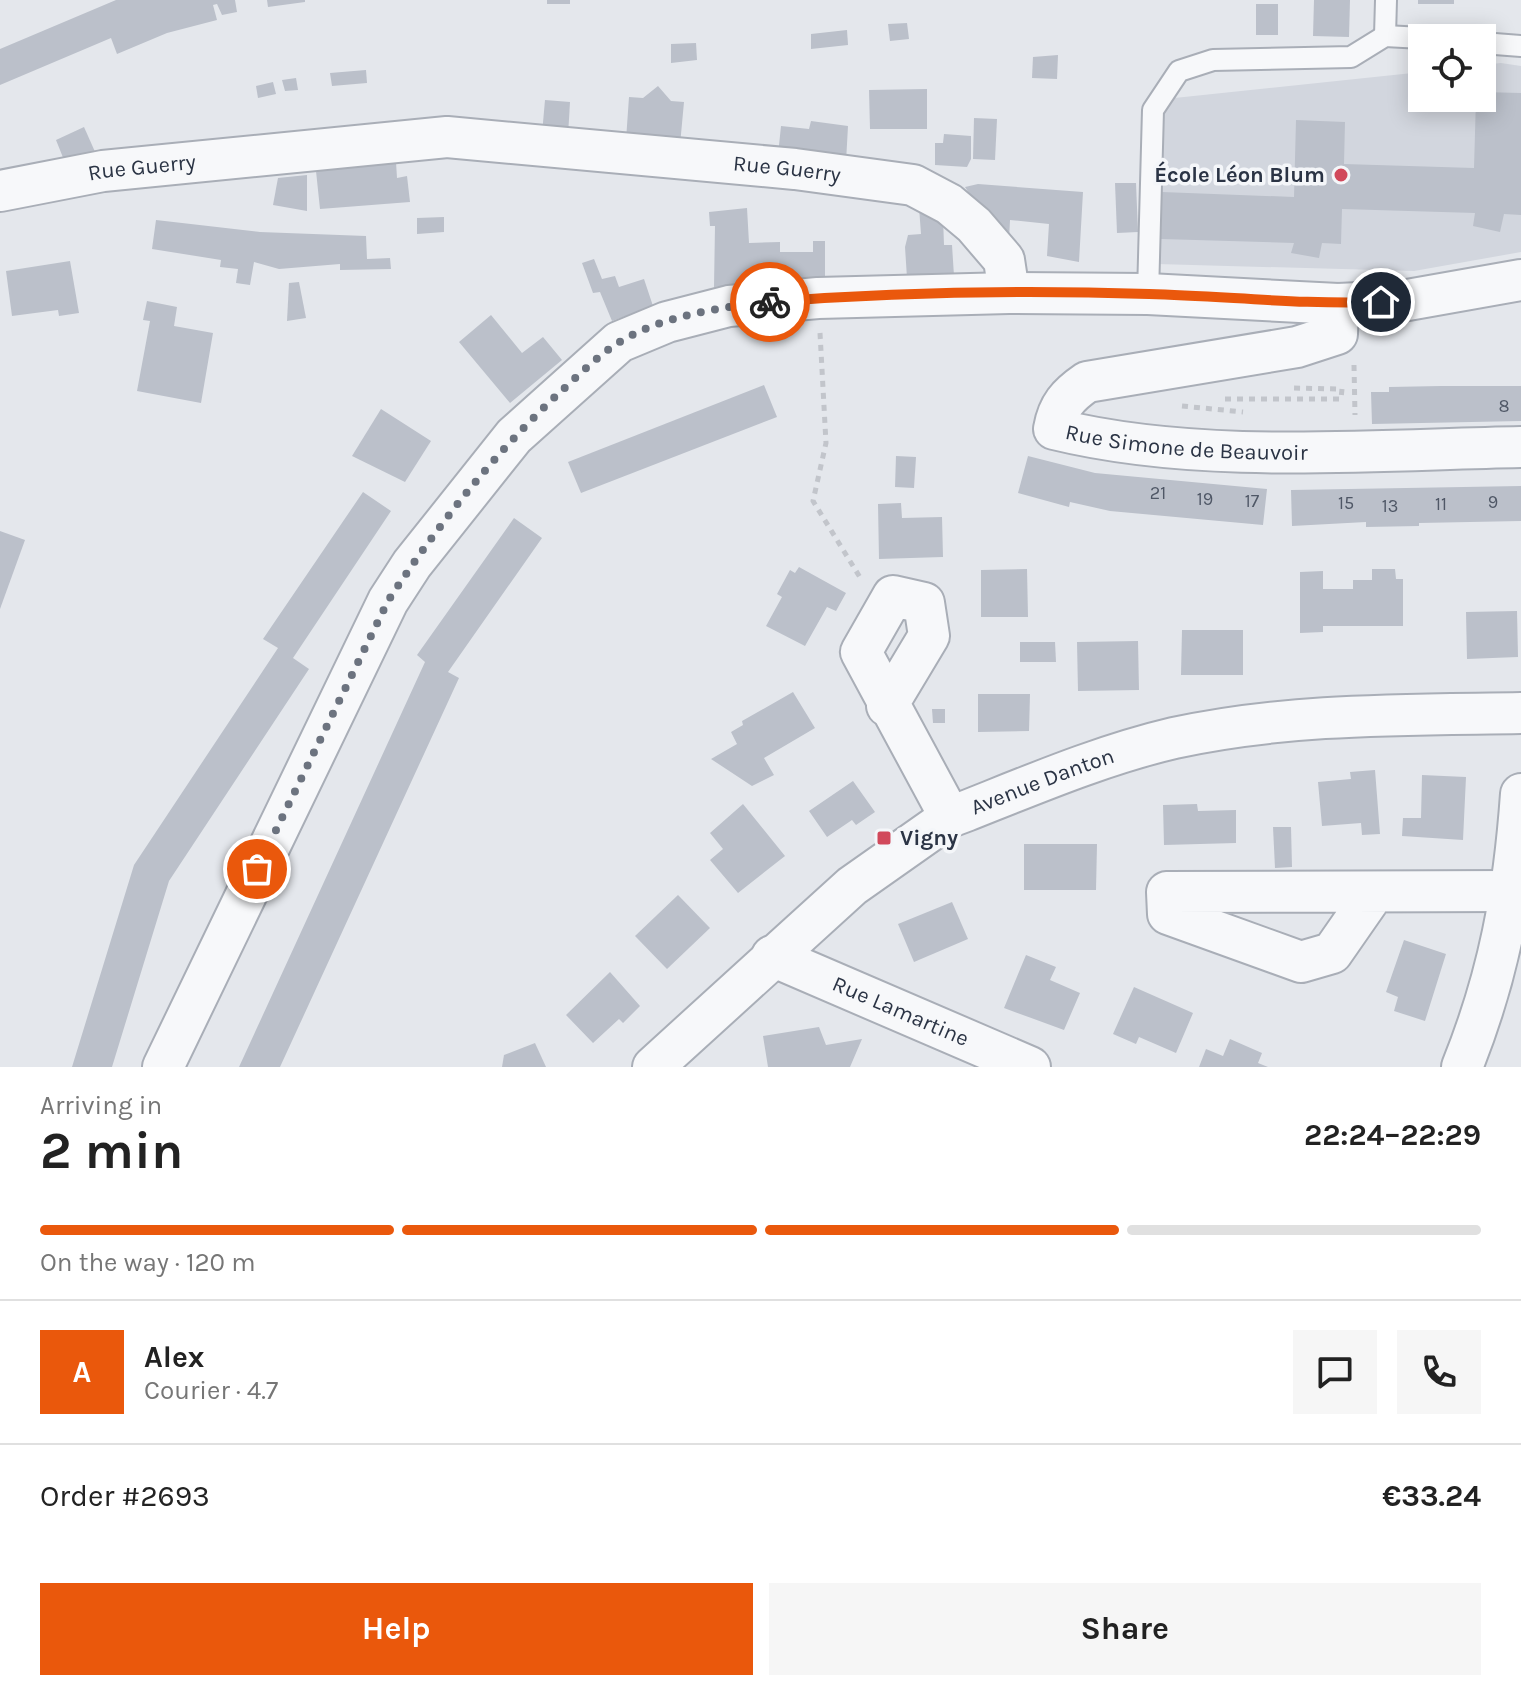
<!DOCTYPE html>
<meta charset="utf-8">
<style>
:root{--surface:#fff;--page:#f6f6f6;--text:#222;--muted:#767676;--line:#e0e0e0;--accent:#ea580c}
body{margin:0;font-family:Karla,sans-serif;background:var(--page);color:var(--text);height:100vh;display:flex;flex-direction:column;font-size:30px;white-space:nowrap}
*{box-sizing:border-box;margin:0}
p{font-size:26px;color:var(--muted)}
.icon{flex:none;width:44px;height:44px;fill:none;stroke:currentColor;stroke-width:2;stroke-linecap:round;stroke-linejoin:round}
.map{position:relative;height:1067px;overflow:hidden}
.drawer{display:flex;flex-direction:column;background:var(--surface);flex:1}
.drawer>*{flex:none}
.tools{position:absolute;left:1408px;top:24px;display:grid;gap:16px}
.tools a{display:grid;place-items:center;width:88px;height:88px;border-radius:0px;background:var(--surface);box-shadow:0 4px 20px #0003;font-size:40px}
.pin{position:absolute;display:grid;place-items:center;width:68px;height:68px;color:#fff;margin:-34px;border:4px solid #fff;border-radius:50%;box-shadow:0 2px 8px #0007}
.courier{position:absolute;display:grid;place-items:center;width:80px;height:80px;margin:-40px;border:6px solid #ea580c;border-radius:50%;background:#fff;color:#222;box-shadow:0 2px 10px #0007}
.summary em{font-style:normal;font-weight:700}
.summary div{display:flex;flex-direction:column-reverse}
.summary{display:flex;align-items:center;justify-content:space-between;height:136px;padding:0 40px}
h1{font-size:52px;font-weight:700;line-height:60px}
.bar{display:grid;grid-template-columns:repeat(4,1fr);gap:12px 8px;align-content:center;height:96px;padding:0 40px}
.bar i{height:10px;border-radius:6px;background:var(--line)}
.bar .selected{background:var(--accent)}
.bar p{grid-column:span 4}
.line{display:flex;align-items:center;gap:20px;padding:0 40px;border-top:2px solid var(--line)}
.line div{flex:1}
.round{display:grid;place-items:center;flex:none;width:84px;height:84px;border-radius:0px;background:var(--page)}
.primary-button{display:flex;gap:16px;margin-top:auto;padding:16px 40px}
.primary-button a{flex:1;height:92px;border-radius:0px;background:var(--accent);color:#fff;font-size:32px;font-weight:700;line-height:92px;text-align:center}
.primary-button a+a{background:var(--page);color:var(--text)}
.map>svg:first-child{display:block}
.built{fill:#d2d6de}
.building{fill:#bbc0ca}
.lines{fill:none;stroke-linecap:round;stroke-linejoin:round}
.lane-casing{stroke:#a9aeb7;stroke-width:24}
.street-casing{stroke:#a9aeb7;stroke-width:44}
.path{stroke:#c2c5cb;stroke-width:5;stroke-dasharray:6 6;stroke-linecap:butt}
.lane{stroke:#f7f8fa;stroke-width:20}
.street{stroke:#f7f8fa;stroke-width:40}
.done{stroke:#6c737f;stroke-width:8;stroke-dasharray:0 14.4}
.route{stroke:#ea580c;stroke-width:10}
.poi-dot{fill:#d1495b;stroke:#f4f6f9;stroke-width:3}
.labels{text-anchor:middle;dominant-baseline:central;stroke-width:7;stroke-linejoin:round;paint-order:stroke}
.number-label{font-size:18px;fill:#4f5766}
.street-label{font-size:22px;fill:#2b3445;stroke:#f4f6f9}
.poi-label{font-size:22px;font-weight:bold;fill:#2b3445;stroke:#f4f6f9;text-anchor:end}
</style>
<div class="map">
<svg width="1521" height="1067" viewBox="0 0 1521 1067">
<rect width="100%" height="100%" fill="#e4e7ec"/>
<path class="built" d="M 1501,63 L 1521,66 L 1521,252 L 1414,271 L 1157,264 L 1165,99 L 1422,72 L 1422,98 L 1482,98 L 1482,65 Z"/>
<g class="building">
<path d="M 116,0 L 235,0 L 237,12 L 222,15 L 217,4 L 213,5 L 217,20 L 167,33 L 117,54 L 111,38 L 0,85 L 0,49 Z"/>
<path d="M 267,0 L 305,0 L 305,2 L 268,7 Z"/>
<rect x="547" y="0" width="23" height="4"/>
<path d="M 1314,0 L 1350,0 L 1349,37 L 1313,36 Z"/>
<rect x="1418" y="0" width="36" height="4"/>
<rect x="1256" y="4" width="22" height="31"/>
<path d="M 907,23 L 909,39 L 890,41 L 888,24 Z"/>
<path d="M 847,30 L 848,45 L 811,49 L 811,34 Z"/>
<path d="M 696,43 L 697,60 L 671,63 L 671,44 Z"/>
<path d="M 1058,55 L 1057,79 L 1032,78 L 1033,57 Z"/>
<path d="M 366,70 L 367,83 L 332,86 L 330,73 Z"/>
<path d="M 296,78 L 298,90 L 285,91 L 282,80 Z"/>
<path d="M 273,82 L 276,94 L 258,98 L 256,86 Z"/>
<path d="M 658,86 L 671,101 L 684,102 L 680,145 L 626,140 L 629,97 L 643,98 Z"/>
<path d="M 927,89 L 927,129 L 870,129 L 869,90 Z"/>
<path d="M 1482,92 L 1521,93 L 1521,215 L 1504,214 L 1500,232 L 1473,226 L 1475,213 L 1342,209 L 1341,244 L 1322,243 L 1319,258 L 1291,253 L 1294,243 L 1161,239 L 1162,192 L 1294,197 L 1296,120 L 1345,122 L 1344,164 L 1474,168 L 1476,98 L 1482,98 Z"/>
<path d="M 545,100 L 570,102 L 568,136 L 542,134 Z"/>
<path d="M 974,118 L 997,119 L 995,160 L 973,159 Z"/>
<path d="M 811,121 L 848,126 L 846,162 L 778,155 L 781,126 L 809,129 Z"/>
<path d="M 84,127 L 96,154 L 64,160 L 56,140 Z"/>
<path d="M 944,134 L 971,136 L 971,159 L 967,167 L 935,165 L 935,143 L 943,143 Z"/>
<path d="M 396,162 L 397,178 L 407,176 L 410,202 L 320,209 L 316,171 Z"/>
<path d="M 307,175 L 307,211 L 273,205 L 278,178 Z"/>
<path d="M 1115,183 L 1136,183 L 1138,232 L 1117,233 Z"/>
<path d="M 978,184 L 1083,192 L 1079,262 L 1047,256 L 1049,224 L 1010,220 L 1009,240 L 987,221 L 965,187 Z"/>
<path d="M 919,207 L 943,217 L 944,245 L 952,245 L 954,276 L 907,278 L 905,247 L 908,235 L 921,234 Z"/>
<path d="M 747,208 L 749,243 L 780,242 L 780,252 L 813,252 L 813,241 L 825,241 L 825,281 L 714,287 L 715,226 L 710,226 L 709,212 Z"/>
<path d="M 444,217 L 444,232 L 417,234 L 417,218 Z"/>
<path d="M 156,220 L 260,232 L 366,236 L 367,259 L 390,258 L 391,269 L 340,270 L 340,264 L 279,269 L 254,262 L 250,285 L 236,283 L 238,269 L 220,267 L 221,260 L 152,249 Z"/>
<path d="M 594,259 L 602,279 L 615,276 L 619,287 L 644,279 L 653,306 L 612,321 L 600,292 L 593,293 L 582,263 Z"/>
<path d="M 70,261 L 79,313 L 59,316 L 58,310 L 12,316 L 6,271 Z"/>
<path d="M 299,282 L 306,318 L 287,321 L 289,283 Z"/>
<path d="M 147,301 L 177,307 L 174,326 L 213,333 L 201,403 L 137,391 L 150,321 L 143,320 Z"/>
<path d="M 491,315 L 522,353 L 543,337 L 562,360 L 510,403 L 459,342 Z"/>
<path d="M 764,385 L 777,417 L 581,493 L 568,462 Z"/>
<path d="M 1441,386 L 1521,386 L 1521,421 L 1372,424 L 1371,392 L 1389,392 L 1389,387 Z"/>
<path d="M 381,409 L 431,441 L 405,482 L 352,456 Z"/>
<path d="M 896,456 L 916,457 L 914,488 L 895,487 Z"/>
<path d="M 1028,456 L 1095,473 L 1267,489 L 1263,525 L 1110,511 L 1070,502 L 1069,507 L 1018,493 Z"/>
<path d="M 1521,486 L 1521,521 L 1419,523 L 1419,526 L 1366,527 L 1366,522 L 1292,526 L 1291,490 Z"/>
<path d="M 363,492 L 391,511 L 293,658 L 309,669 L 169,881 L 112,1067 L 72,1067 L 134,865 L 278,648 L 263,639 Z"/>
<path d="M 901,503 L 902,518 L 942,517 L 943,557 L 879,559 L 878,504 Z"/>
<path d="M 514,518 L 542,538 L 448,672 L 459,678 L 280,1067 L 239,1067 L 425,662 L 417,655 Z"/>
<path d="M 0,531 L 25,540 L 0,609 Z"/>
<path d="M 799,567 L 846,593 L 836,611 L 827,607 L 805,646 L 766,626 L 782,597 L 777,594 L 790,570 L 795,573 Z"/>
<path d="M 1027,569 L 1028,617 L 981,617 L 981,570 Z"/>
<path d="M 1372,569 L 1395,569 L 1396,579 L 1403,579 L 1403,626 L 1323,626 L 1323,632 L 1300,633 L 1300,572 L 1323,571 L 1323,589 L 1353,589 L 1353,580 L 1372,580 Z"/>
<path d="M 1517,611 L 1518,657 L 1467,659 L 1466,612 Z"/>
<path d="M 1182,630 L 1243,630 L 1243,675 L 1181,675 Z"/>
<path d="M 1138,641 L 1139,690 L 1078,691 L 1077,642 Z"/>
<path d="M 1020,642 L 1055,642 L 1056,662 L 1020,662 Z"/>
<path d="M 793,692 L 815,728 L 764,758 L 774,775 L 752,786 L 711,759 L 737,744 L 731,732 L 743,725 L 742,721 Z"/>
<path d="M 978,694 L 1030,694 L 1029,731 L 978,732 Z"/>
<path d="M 932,709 L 945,709 L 945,723 L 933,723 Z"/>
<path d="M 1375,770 L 1380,834 L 1362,835 L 1361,823 L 1322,826 L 1318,782 L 1351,779 L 1350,772 Z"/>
<path d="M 1422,775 L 1466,777 L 1463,840 L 1402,836 L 1403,818 L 1421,818 Z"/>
<path d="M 853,781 L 875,812 L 856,825 L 852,820 L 827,837 L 809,811 Z"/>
<path d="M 743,804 L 785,856 L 738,893 L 710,860 L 723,849 L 710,833 Z"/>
<path d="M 1197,804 L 1198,811 L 1236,810 L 1236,843 L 1164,845 L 1163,805 Z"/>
<path d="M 1273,827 L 1291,827 L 1292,867 L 1275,868 Z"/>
<path d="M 1024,844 L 1097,844 L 1096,890 L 1024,890 Z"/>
<path d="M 678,895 L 710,928 L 667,969 L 635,936 Z"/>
<path d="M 952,902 L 968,939 L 914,962 L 898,924 Z"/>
<path d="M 1404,940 L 1446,954 L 1425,1021 L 1394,1011 L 1398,997 L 1386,992 Z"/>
<path d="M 1026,955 L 1056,967 L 1050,980 L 1080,993 L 1064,1030 L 1004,1008 Z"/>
<path d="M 610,972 L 640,1006 L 623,1023 L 619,1019 L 593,1043 L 566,1015 Z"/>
<path d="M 1134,987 L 1193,1013 L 1176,1053 L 1139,1037 L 1136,1044 L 1113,1034 Z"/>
<path d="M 819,1027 L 826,1045 L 862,1039 L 850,1067 L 768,1067 L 763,1036 Z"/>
<path d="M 1230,1039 L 1262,1053 L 1258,1063 L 1268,1067 L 1199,1067 L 1206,1049 L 1223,1056 Z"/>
<path d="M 535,1043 L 546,1067 L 502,1067 L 504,1055 Z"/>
</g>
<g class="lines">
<defs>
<g id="lane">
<path d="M 1385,36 L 1386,0"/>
<path d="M 1482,43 L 1521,46"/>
<path d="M 1148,294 L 1153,110 L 1179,71 L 1213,60 L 1351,57 L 1385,36 L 1422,38"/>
</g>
<g id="street">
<path id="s1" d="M 0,191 L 103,171 L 447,137 L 795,169 L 913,185 L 949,204 L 974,225 L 1004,260 L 1009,293"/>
<path id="s2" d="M 1338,304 L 1337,334 L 1297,347 L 1087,382 C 1068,395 1058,406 1054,429 C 1201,465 1370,450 1521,447"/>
<path d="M 887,706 L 929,636 L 924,603 L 893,596 L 861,652 L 950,817"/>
<path d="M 1373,894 L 1332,953 L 1301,962 L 1168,914 L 1167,892 L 1511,891"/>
<path id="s3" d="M 772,956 L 1030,1067"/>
<path d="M 163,1067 L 388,601 L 412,564 L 514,436 L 619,342 L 667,322 L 729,306 L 818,298 L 1009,293 L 1148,294 L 1338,304 L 1402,301 L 1521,280"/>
<path id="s4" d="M 653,1067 L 852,886 L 950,817 L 966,811 C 1034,784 1102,755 1174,738 C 1288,713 1405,715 1521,713"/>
<path d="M 1462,1067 C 1499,975 1514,893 1521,794"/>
</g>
</defs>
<use href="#lane" class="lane-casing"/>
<use href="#street" class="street-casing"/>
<g class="path">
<path d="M 820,333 L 826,443 L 813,501 L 861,579"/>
<path d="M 1354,365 L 1355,415"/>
<path d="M 1225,399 L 1341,399 L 1342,389 L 1292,388"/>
<path d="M 1182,406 L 1243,412"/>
</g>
<use href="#lane" class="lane"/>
<use href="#street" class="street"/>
</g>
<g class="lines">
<path class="done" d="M 257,869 L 388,601 C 437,526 493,455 558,394 C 577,377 596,357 618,343 C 661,316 720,307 770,302"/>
<path class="route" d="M 770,302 C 895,292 1023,290 1149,294 C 1226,296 1303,305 1381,302"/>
</g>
<g class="poi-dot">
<circle cx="1341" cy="175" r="8"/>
<rect x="876" y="830" width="16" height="16" rx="4"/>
</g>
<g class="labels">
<g class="number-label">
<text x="1504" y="406">8</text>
<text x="1158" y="493">21</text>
<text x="1205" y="499">19</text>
<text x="1252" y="501">17</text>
<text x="1493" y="502">9</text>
<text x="1346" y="503">15</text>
<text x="1441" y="504">11</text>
<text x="1390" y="506">13</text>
</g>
<g class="street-label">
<text stroke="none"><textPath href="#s1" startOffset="144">Rue Guerry</textPath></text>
<text stroke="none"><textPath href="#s1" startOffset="792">Rue Guerry</textPath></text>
<text stroke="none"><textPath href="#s2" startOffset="478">Rue Simone de Beauvoir</textPath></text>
<text stroke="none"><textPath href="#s4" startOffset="488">Avenue Danton</textPath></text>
<text stroke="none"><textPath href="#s3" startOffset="140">Rue Lamartine</textPath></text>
</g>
<g class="poi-label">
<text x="1325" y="175">École Léon Blum</text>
<text x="900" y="838" text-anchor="start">Vigny</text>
</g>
</g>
</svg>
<div class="tools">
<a><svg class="icon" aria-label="locate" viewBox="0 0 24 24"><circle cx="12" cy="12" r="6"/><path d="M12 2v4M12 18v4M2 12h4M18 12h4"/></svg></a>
</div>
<div class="pin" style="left:257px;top:869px;background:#ea580c"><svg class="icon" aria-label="bag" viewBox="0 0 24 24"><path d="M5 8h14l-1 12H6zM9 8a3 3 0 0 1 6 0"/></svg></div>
<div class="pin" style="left:1381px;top:302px;background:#1f2937"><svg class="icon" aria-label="home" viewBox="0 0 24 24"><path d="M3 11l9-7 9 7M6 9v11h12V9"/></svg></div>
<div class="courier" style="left:770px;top:302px"><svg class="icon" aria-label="bike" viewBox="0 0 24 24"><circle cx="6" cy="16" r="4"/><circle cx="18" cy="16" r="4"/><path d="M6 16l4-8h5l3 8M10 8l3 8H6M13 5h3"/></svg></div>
</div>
<section class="drawer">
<div class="summary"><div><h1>2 min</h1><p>Arriving in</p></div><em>22:24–22:29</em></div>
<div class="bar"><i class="selected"></i><i class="selected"></i><i class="selected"></i><i></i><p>On the way · 120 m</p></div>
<div class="line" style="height:144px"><b class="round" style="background:var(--accent);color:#fff">A</b><div><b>Alex</b><p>Courier · 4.7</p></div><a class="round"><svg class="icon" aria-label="chat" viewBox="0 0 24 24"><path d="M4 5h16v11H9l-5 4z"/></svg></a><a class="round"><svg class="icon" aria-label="phone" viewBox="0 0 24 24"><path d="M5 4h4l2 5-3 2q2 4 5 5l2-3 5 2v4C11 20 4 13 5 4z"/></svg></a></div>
<div class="line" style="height:104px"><div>Order #2693</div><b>€33.24</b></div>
<div class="primary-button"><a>Help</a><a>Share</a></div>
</section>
